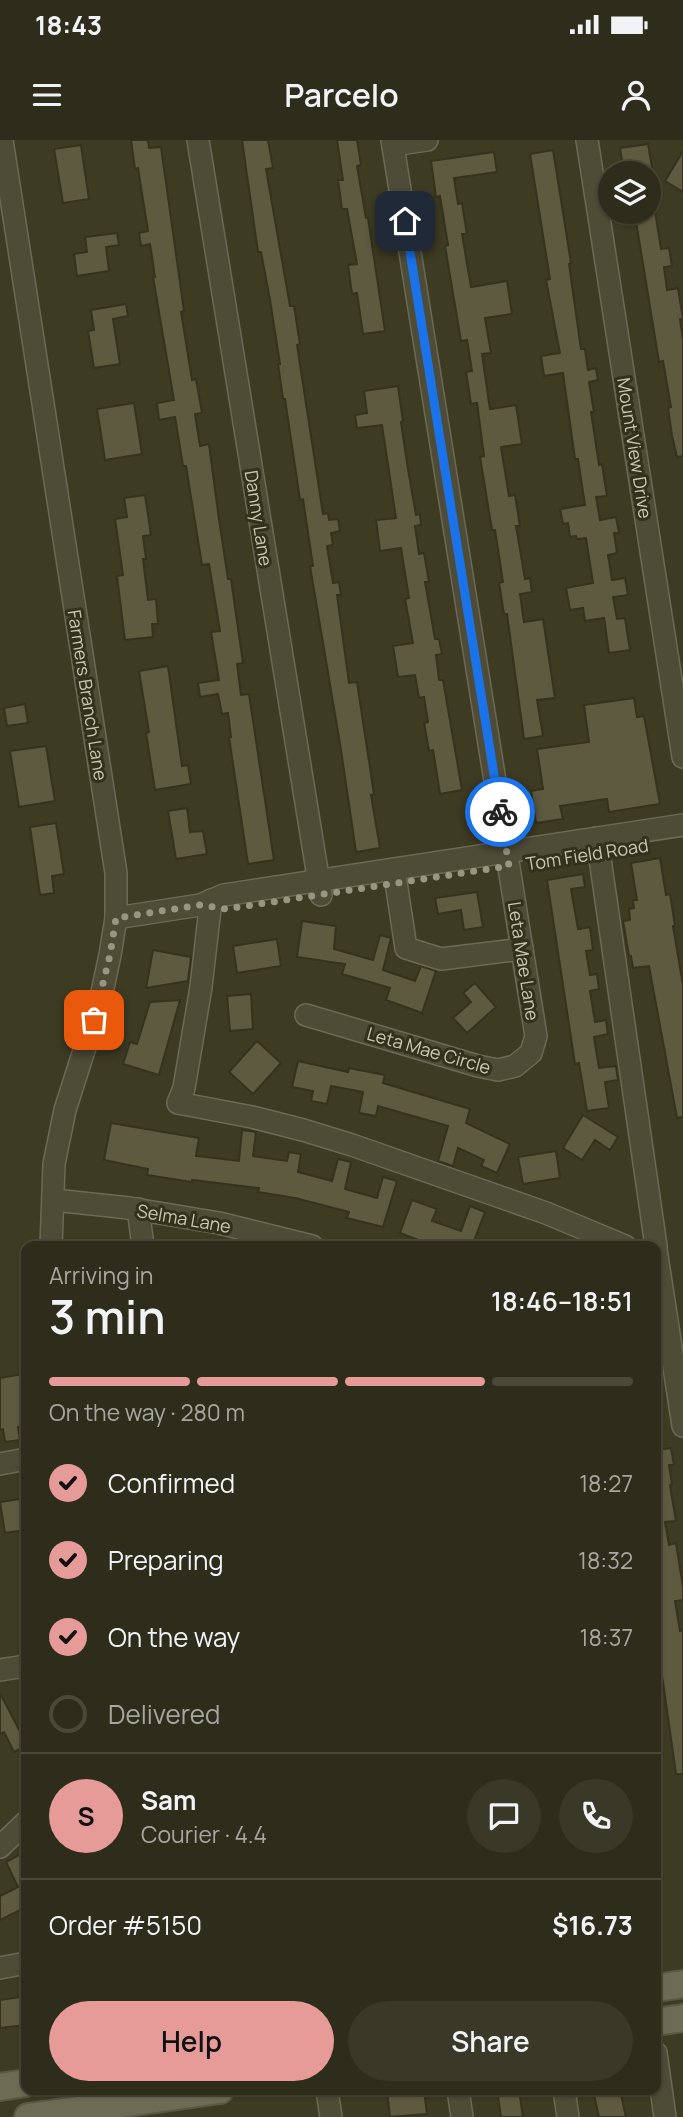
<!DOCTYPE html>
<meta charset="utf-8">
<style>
:root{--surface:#2e2c1a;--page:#3a3827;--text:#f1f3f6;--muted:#a7a7a2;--line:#494839;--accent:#e69b98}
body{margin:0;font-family:Manrope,sans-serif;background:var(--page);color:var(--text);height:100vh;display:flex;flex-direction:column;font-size:26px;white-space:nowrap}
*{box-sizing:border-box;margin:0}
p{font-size:23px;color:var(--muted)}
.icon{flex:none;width:38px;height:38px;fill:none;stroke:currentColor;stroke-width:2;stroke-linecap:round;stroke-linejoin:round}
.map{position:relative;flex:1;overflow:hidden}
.panel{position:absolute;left:21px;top:1101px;width:640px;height:854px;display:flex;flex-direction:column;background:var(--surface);border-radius:14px;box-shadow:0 2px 5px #0004,0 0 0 2px var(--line)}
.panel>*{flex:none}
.controls{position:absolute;left:598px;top:21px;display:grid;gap:14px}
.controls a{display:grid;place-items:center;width:63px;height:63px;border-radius:50%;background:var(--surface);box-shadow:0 2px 5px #0004,0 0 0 2px var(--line);font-size:35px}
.pin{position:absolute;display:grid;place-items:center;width:60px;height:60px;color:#fff;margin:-30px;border-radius:14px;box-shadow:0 4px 10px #0006}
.courier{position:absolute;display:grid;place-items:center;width:70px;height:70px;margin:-35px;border:5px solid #1a73e8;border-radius:50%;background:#fff;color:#222;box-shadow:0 2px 9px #0007}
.headline em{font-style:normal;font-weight:600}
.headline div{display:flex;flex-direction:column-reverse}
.headline{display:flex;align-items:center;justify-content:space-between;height:119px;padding:0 28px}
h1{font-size:46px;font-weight:600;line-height:52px}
.bar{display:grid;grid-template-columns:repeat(4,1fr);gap:10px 7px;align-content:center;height:84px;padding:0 28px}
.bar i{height:9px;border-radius:5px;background:var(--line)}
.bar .active{background:var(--accent)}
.bar p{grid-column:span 4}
.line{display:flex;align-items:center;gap:18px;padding:0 28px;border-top:2px solid var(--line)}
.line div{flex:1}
.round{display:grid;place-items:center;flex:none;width:74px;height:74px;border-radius:37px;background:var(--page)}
ol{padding:0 28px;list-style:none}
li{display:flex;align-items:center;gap:21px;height:77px}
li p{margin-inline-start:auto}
li .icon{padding:7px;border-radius:50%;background:var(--accent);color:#111;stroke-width:4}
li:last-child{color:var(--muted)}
li i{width:38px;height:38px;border:4px solid var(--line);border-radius:50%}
.button{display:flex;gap:14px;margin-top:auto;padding:14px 28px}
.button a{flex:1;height:80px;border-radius:42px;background:var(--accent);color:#111;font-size:28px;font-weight:600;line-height:80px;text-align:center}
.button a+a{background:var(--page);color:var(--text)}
.status{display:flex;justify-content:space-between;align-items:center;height:49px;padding:0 35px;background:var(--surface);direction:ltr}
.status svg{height:19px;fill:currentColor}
header{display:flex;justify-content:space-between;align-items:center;height:91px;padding:0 28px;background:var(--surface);font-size:32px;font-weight:600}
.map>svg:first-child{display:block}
.building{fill:#5d5a3f;stroke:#35321e;stroke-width:2}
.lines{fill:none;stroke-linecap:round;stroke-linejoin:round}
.minor-casing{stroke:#6c6955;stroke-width:24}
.major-casing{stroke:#5a5743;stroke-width:30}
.minor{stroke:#4e4b37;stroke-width:21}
.major{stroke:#6e6b55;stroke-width:26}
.done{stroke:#989681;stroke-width:7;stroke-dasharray:0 12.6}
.route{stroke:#1a73e8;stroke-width:9}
.labels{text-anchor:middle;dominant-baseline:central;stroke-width:6;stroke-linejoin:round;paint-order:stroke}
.street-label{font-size:18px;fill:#c9c7b3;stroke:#33301c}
</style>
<div class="status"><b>18:43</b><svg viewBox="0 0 49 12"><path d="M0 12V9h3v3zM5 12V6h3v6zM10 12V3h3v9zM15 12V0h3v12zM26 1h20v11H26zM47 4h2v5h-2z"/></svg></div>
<header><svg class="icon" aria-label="menu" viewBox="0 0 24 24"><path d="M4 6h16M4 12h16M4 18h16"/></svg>Parcelo<svg class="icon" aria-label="person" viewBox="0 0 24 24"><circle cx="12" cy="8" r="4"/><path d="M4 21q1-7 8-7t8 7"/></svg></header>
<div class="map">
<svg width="683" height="1977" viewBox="0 0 683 1977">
<rect width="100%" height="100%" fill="#3e3b23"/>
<g class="building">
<path d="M 131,0 L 148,0 L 149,8 L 161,7 L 184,171 L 181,172 L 192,240 L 196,239 L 202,273 L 195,274 L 200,306 L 209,304 L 218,372 L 228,439 L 231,439 L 243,523 L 237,524 L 241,555 L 249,554 L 274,720 L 248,724 L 229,597 L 231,597 L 228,573 L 222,574 L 218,554 L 200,557 L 198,543 L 219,540 L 211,492 L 220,491 L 209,424 L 202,425 L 186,326 L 183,326 L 175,277 L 159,280 L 157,263 L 174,260 L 153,137 L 155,137 L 150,104 L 141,106 L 139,93 L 148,91 L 138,28 L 135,29 Z"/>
<path d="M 242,0 L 268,0 L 273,28 L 266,29 L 290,166 L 294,166 L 300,204 L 297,205 L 323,374 L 328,373 L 329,380 L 338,379 L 340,391 L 331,393 L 333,405 L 327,406 L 333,443 L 339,442 L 341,455 L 337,455 L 349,543 L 357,542 L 374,654 L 371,655 L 380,708 L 356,712 L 341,610 L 310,426 L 313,426 L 303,359 L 300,360 L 285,259 L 283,259 L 278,224 L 280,224 L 270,160 L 261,112 L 258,112 Z"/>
<path d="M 337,0 L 357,0 L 361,25 L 357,26 L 366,78 L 368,78 L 385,191 L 363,194 L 357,153 L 352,154 L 348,125 L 357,124 L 347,69 L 342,69 L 338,40 L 343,40 Z"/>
<path d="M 648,4 L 653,33 L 624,33 L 620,8 Z"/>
<path d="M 81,5 L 89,59 L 63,63 L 54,9 Z"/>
<path d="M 553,10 L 571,123 L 569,124 L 581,209 L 585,209 L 588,230 L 596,228 L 598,240 L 589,242 L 594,272 L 591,272 L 599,325 L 602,324 L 607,356 L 596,357 L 600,380 L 616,377 L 619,393 L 614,393 L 617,413 L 608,415 L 612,440 L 625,438 L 628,455 L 613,457 L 617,479 L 625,478 L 630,510 L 609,513 L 604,478 L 585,481 L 583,468 L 570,470 L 566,448 L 593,443 L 586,398 L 577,399 L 576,396 L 570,397 L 568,383 L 563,384 L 560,369 L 585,365 L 578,319 L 575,319 L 563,233 L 544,236 L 541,216 L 560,213 L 546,140 L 550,139 L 530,14 Z"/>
<path d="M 683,11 L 683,52 L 665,41 Z"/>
<path d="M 494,12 L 497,32 L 454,38 L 458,64 L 462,63 L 467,94 L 462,94 L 471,147 L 507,141 L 512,174 L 485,178 L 491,213 L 482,214 L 490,269 L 516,265 L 522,304 L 501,307 L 509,356 L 515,355 L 520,386 L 516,386 L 525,439 L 530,438 L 532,452 L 520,454 L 524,482 L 543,479 L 555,558 L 537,560 L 543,596 L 524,599 L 507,474 L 504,474 L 499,443 L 503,442 L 495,390 L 492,390 L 480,317 L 484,316 L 477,263 L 471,264 L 466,232 L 472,231 L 467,200 L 461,201 L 445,106 L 448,105 L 440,56 L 436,57 L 431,21 Z"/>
<path d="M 655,71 L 661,109 L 669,108 L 672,126 L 664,127 L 667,150 L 678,148 L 683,179 L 680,179 L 683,200 L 683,316 L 677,317 L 672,296 L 668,268 L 671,267 L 663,221 L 659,222 L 635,75 Z"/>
<path d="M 117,93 L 119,105 L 106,107 L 109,131 L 77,136 L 74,114 L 87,112 L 85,97 Z"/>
<path d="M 126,164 L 128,176 L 113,179 L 120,224 L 94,228 L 88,191 L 94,190 L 91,170 Z"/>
<path d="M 398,246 L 403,281 L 401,282 L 408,329 L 416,375 L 420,374 L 421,385 L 415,386 L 419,414 L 424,413 L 429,442 L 425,442 L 435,499 L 439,499 L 442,514 L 436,515 L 439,540 L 443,540 L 462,650 L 440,654 L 433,610 L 429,611 L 424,583 L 428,582 L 424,557 L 419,558 L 415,535 L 398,537 L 393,506 L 413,503 L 405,459 L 409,458 L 401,408 L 380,411 L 376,380 L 396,378 L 382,285 L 357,288 L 355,275 L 367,273 L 364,251 Z"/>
<path d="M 134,263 L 142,314 L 105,320 L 97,269 Z"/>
<path d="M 145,355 L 151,395 L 143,396 L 146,419 L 143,419 L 148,460 L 156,459 L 158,484 L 152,484 L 153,497 L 125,500 L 117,436 L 123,435 L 115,379 L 127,377 L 124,358 Z"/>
<path d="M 168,526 L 182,626 L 188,625 L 191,644 L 155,650 L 146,593 L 149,592 L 139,531 Z"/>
<path d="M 634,558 L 637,577 L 644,576 L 660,664 L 609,672 L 607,659 L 560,666 L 563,679 L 536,683 L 531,651 L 543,649 L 537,609 L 589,602 L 584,565 Z"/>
<path d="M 25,564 L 28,583 L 7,586 L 4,568 Z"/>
<path d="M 46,606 L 55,661 L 19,667 L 10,611 Z"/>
<path d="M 187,668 L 190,692 L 203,691 L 207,714 L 176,719 L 168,671 Z"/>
<path d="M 56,683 L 64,734 L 52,736 L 54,753 L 40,755 L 30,687 Z"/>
<path d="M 660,718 L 666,755 L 670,754 L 675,786 L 673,786 L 683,845 L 683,977 L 677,978 L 649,826 L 633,828 L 631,816 L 629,816 L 623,781 L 630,780 L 629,769 L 634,768 L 633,760 L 637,760 L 631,723 Z"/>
<path d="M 583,734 L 585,747 L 571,749 L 578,789 L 590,787 L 593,810 L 586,811 L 590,835 L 597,834 L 599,849 L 590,851 L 595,882 L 606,880 L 608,894 L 594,897 L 599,928 L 616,926 L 618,940 L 605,942 L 609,968 L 587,971 L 579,923 L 575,924 L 547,740 Z"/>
<path d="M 477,752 L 483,787 L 464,790 L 461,770 L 438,774 L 435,758 Z"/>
<path d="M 302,781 L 336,786 L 334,809 L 373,820 L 380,795 L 391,798 L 383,830 L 415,841 L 421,826 L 436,831 L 422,873 L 386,860 L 390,848 L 342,834 L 345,824 L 297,817 Z"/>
<path d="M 277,799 L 281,826 L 237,833 L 233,806 Z"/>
<path d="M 153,810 L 191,817 L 188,841 L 146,848 Z"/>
<path d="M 475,843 L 496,867 L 467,893 L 453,878 L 471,862 L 463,853 Z"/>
<path d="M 251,854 L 253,889 L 230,891 L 227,856 Z"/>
<path d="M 180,860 L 159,935 L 123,924 L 130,902 L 137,904 L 150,862 Z"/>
<path d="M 257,901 L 281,923 L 253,954 L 229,932 Z"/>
<path d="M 298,921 L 348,932 L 349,928 L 385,935 L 383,943 L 470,969 L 466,983 L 510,1004 L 497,1033 L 481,1026 L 484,1020 L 458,1008 L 453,1026 L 438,1021 L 448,986 L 378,966 L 376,976 L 359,973 L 363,952 L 331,946 L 327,964 L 311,961 L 313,951 L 292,947 Z"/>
<path d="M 583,975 L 618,997 L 610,1010 L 595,1000 L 582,1020 L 563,1008 Z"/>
<path d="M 111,983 L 199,998 L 196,1016 L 239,1021 L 242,990 L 256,992 L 253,1016 L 287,1021 L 289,1012 L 301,1014 L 298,1032 L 332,1041 L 338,1019 L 351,1022 L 345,1049 L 377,1058 L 383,1037 L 397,1041 L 383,1087 L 347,1078 L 349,1072 L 295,1058 L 258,1052 L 259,1048 L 192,1040 L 192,1042 L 147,1035 L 148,1029 L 104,1020 Z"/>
<path d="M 556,1011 L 560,1038 L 523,1044 L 518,1017 Z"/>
<path d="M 412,1060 L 437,1069 L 432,1081 L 461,1091 L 470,1066 L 485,1072 L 472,1106 L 434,1106 L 400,1093 Z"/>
<path d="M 23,1234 L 26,1253 L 26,1286 L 18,1287 L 20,1300 L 5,1302 L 3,1289 L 0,1290 L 0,1238 Z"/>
<path d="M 671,1308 L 674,1325 L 669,1325 L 672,1344 L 670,1345 L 676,1381 L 665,1382 L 669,1405 L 676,1403 L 683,1447 L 683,1460 L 675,1461 L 680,1491 L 683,1490 L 683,1634 L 676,1634 L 656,1493 L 656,1310 Z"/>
<path d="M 26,1358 L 26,1390 L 5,1393 L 0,1362 Z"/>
<path d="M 0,1553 L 26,1603 L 26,1605 L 14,1612 L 4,1592 L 0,1594 Z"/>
<path d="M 26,1711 L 26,1767 L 0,1780 L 0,1756 L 18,1747 L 6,1722 Z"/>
<path d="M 26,1856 L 26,1885 L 0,1888 L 0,1860 Z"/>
<path d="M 387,1950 L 424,1950 L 427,1974 L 390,1977 Z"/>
<path d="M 497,1950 L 519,1950 L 523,1977 L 501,1977 Z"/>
<path d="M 593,1950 L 620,1950 L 626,1977 L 599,1977 Z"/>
</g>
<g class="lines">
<defs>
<g id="minor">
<path d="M 2,0 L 116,733 L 116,778 L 110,815 L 101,857 L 65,970 L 54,1024 L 51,1106"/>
<path d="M 198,0 L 321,755"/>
<path d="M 587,0 L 683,617"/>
<path d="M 393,5 L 427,0"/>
<path d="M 597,698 L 656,1106"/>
<path d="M 394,729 L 406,808 L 441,819 L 522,809"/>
<path d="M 211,760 L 201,847 L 184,948 L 178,963 L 252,977 L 303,990 L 352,1005 L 546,1073 L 625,1106"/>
<path d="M 116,778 L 200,765 L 224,755 L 683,685"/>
<path d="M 306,875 L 478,926 L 498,930 L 515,926 L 531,913 L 536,896 L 392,0"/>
<path d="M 54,1060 L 129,1068 L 219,1083 L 312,1106"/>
<path d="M 138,1069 L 143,1106"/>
<path d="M 656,1109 L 683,1286"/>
<path d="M 0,1324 L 26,1319"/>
<path d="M 0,1530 L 26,1526"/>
<path d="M 0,1707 L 26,1682"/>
<path d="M 0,1828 L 26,1823"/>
<path d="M 656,1913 L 665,1977"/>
<path d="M 327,1950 L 331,1977"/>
<path d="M 458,1950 L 462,1977"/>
<path d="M 564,1950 L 568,1977"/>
</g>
<g id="major">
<path d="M 656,1848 L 683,1844"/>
<path d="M 656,1882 L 683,1878"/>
<path d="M 0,1947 L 26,1943"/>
<path d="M 28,1977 L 220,1950"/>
</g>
</defs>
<use href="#minor" class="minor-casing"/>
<use href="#major" class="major-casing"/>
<use href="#minor" class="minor"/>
<use href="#major" class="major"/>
</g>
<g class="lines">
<path class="done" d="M 94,880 L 110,815 L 116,778 L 200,765 L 226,769 L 509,726 L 500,672"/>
<path class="route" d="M 405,81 L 500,672"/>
</g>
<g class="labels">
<g class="street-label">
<text transform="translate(635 308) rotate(81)">Mount View Drive</text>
<text transform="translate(259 378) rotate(81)">Danny Lane</text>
<text transform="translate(88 555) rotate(81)">Farmers Branch Lane</text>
<text transform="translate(587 714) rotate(-9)">Tom Field Road</text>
<text transform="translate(524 821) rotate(81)">Leta Mae Lane</text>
<text transform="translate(429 910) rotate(16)">Leta Mae Circle</text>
<text transform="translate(184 1078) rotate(10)">Selma Lane</text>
</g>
</g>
</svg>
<div class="controls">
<a><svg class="icon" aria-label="layers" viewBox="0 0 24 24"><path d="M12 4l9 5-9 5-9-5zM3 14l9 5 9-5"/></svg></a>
</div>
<div class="pin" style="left:94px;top:880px;background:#ea580c"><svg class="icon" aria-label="bag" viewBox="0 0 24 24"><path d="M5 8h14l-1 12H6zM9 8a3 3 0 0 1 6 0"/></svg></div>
<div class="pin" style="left:405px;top:81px;background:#1f2937"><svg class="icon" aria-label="home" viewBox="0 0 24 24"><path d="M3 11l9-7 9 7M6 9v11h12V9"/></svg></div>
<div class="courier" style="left:500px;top:672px"><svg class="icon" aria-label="bike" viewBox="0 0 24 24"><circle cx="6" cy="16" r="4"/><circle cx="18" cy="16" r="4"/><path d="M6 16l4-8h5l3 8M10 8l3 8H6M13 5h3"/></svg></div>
<section class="panel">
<div class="headline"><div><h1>3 min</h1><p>Arriving in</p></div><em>18:46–18:51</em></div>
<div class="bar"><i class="active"></i><i class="active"></i><i class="active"></i><i></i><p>On the way · 280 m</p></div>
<ol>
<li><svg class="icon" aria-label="check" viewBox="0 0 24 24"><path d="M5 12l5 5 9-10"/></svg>Confirmed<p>18:27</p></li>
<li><svg class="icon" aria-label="check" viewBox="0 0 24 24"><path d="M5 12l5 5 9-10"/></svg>Preparing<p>18:32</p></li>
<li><svg class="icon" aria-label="check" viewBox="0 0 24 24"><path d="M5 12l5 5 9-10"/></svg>On the way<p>18:37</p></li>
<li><i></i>Delivered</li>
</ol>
<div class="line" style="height:126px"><b class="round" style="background:var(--accent);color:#111">S</b><div><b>Sam</b><p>Courier · 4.4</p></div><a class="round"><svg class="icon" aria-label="chat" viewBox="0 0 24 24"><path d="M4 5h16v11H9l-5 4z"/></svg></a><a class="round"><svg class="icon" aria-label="phone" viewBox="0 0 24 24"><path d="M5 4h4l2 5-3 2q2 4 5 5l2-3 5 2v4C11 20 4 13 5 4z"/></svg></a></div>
<div class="line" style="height:91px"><div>Order #5150</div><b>$16.73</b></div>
<div class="button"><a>Help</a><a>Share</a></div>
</section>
</div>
